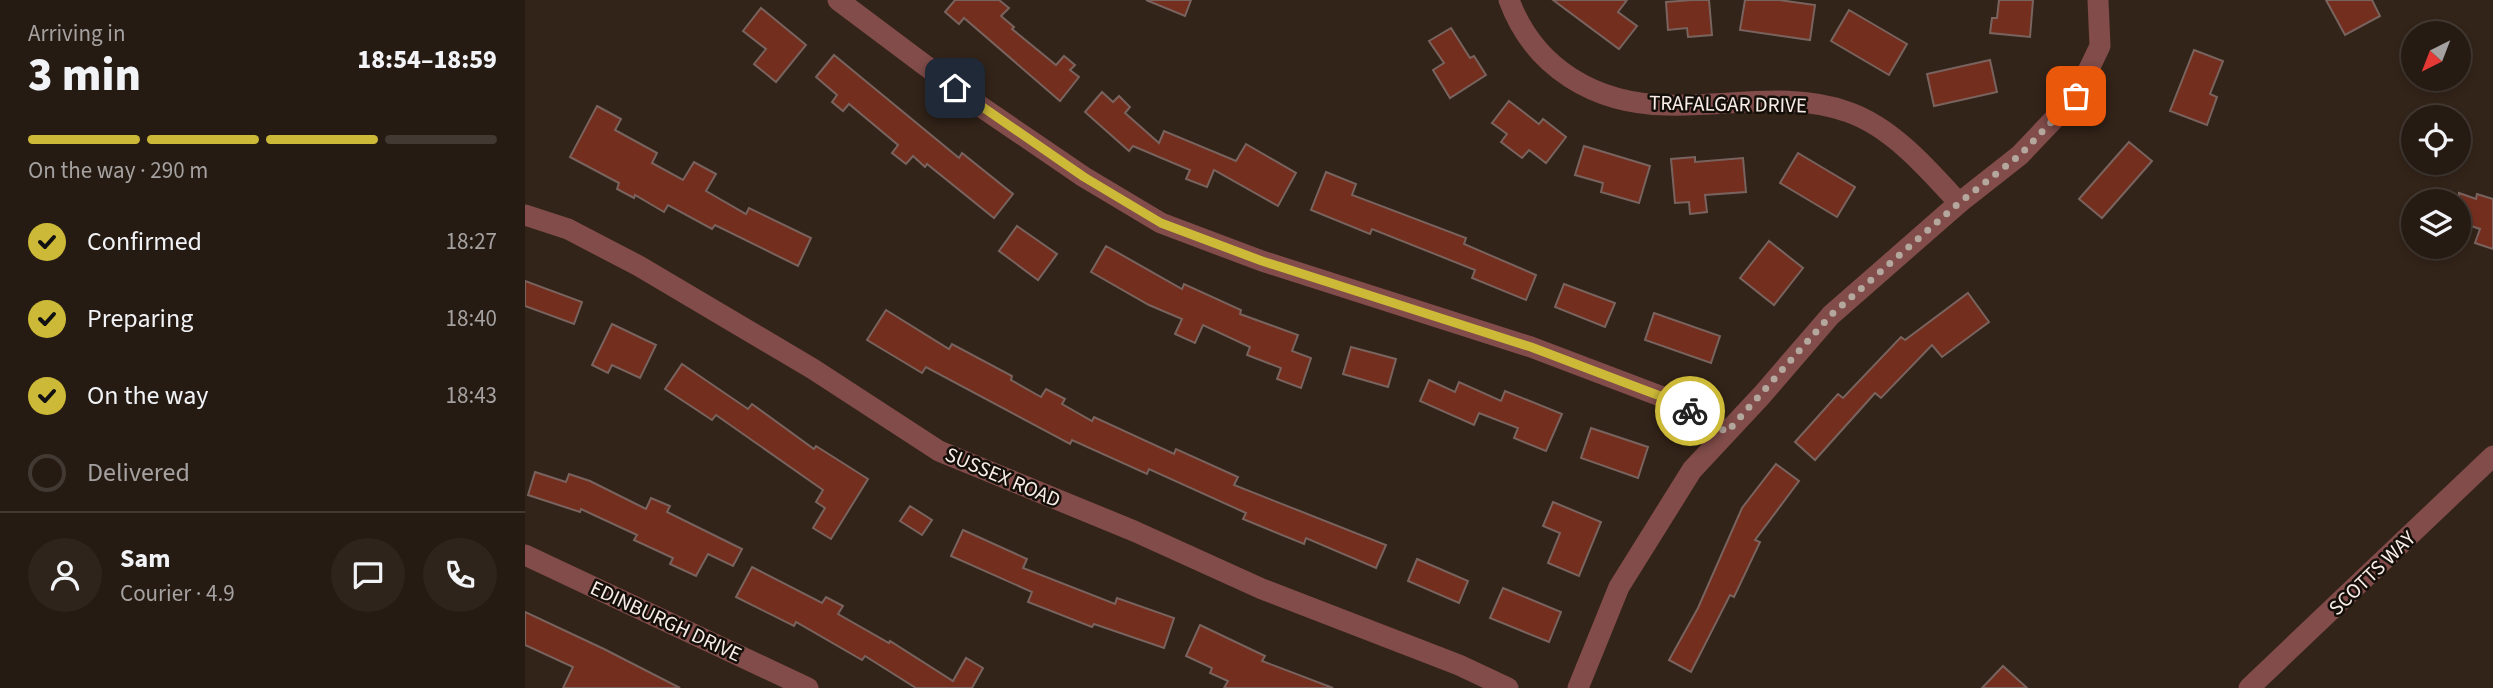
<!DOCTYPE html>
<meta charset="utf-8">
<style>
:root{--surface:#261b13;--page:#2e241c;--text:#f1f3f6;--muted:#a4a1a0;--line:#423933;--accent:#cdb938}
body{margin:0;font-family:"Source Sans 3",sans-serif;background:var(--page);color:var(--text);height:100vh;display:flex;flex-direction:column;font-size:26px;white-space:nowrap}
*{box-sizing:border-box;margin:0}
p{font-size:23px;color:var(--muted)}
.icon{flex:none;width:38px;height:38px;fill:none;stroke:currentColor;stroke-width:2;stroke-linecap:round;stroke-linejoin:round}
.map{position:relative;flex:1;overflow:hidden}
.sheet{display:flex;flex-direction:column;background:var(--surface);width:525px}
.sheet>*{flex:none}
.needle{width:46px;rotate:222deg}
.fabs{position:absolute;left:1876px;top:21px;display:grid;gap:14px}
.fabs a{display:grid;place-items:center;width:70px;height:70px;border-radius:50%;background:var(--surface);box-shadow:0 4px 10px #0003,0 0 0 2px var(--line);font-size:35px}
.pin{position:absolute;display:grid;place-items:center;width:60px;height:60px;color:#fff;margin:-30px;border-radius:14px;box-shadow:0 4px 10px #0006}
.courier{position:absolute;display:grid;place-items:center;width:70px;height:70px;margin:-35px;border:5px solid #cdb938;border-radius:50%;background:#fff;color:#222;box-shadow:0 2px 9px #0007}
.summary em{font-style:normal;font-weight:800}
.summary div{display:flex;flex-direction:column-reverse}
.summary{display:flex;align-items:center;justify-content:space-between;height:119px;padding:0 28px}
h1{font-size:46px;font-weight:800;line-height:52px}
.bar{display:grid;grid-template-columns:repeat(4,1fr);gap:10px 7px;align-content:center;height:84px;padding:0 28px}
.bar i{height:9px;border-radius:5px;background:var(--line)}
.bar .on{background:var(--accent)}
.bar p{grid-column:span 4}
.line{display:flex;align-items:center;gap:18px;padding:0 28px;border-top:2px solid var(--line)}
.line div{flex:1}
.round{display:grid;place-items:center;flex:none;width:74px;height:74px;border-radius:37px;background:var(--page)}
ol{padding:0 28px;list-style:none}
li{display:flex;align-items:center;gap:21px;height:77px}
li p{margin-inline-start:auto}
li .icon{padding:7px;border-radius:50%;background:var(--accent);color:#111;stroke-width:4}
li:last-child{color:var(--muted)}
li i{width:38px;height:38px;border:4px solid var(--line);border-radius:50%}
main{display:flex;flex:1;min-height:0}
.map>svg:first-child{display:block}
.building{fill:#732e1e;stroke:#79635e;stroke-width:2}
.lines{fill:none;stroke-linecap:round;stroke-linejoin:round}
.minor{stroke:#814c4a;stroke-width:21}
.done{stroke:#b3a79e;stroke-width:7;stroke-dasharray:0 12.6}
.route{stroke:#cdb938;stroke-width:9}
.labels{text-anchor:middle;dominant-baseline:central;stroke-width:5;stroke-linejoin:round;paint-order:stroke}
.street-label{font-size:21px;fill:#f8ede6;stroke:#150f0a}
</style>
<main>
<section class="sheet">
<div class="summary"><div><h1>3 min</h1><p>Arriving in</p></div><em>18:54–18:59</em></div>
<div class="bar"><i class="on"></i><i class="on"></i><i class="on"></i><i></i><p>On the way · 290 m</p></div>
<ol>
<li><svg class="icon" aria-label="check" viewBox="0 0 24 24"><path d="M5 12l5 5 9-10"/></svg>Confirmed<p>18:27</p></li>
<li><svg class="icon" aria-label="check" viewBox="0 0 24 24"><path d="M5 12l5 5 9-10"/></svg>Preparing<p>18:40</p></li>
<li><svg class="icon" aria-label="check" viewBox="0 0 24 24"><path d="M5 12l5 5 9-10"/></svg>On the way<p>18:43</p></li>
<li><i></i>Delivered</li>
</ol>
<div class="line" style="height:126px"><a class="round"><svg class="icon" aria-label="person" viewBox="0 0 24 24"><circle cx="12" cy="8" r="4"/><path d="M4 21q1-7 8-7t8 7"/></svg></a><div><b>Sam</b><p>Courier · 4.9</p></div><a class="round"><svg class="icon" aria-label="chat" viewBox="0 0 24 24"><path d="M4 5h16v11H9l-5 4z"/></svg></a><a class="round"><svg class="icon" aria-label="phone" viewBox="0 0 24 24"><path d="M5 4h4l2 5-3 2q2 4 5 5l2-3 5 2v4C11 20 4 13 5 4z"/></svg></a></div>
</section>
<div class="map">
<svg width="1968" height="688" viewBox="0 0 1968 688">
<rect width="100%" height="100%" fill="#332419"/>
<g class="building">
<path d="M 430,0 L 474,0 L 484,8 L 476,16 L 489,27 L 487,29 L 531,65 L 539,56 L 550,65 L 545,70 L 554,77 L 535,101 L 439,18 L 434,24 L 420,12 Z"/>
<path d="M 621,0 L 666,0 L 660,16 Z"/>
<path d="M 1028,0 L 1102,0 L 1093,12 L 1112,26 L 1094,49 Z"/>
<path d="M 1167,0 L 1184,0 L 1187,35 L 1163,37 L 1162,28 L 1143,30 L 1141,2 Z"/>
<path d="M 1220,0 L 1254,0 L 1290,5 L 1285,40 L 1215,30 Z"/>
<path d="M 1474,0 L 1508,0 L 1505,37 L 1465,33 L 1467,18 L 1472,18 Z"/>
<path d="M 1801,0 L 1847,0 L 1855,16 L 1820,35 Z"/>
<path d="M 236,8 L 281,45 L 251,82 L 229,64 L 241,49 L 218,31 Z"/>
<path d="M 1324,10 L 1382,44 L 1364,75 L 1306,41 Z"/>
<path d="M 926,28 L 945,58 L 949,56 L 961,75 L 925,98 L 908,70 L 919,63 L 904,41 Z"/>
<path d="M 1669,50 L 1698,61 L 1685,94 L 1692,97 L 1682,125 L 1645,111 Z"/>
<path d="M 309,55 L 434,158 L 437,153 L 488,194 L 469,218 L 402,164 L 400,167 L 388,156 L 381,164 L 367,153 L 373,145 L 324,104 L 318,111 L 307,102 L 312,95 L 291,77 Z"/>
<path d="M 1465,60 L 1472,92 L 1409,106 L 1402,74 Z"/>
<path d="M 577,92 L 588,102 L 594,96 L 605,107 L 600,113 L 634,143 L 639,131 L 711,161 L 721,144 L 771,173 L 753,206 L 689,170 L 682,187 L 661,179 L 665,170 L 608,146 L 604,151 L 560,112 Z"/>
<path d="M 984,101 L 1014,124 L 1018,119 L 1041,137 L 1021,163 L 1004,150 L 997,158 L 976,142 L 982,134 L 967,123 Z"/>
<path d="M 72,106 L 96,119 L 90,130 L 132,153 L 127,163 L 158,180 L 169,162 L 191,174 L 181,191 L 221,214 L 224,208 L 286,238 L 273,266 L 190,225 L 187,229 L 143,205 L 139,212 L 110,195 L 109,198 L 92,189 L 94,183 L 45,157 Z"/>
<path d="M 1604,142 L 1627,161 L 1577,218 L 1554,199 Z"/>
<path d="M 1059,146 L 1125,166 L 1114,203 L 1076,192 L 1078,183 L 1050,175 Z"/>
<path d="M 1273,153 L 1330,187 L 1312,217 L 1255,183 Z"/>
<path d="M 1170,157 L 1170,162 L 1218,158 L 1221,192 L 1180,195 L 1182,212 L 1165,214 L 1164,202 L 1150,203 L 1146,159 Z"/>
<path d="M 801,172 L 831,184 L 827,195 L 941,238 L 939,244 L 1011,275 L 1001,300 L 947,278 L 950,270 L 847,229 L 845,234 L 786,210 Z"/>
<path d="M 1934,193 L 1951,199 L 1952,194 L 1968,199 L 1968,249 L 1950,243 L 1955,229 L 1934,222 Z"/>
<path d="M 492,226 L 532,254 L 513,280 L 474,251 Z"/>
<path d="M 1244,241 L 1278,268 L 1249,305 L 1215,278 Z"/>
<path d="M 581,246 L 657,289 L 659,284 L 716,310 L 715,314 L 773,335 L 767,351 L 786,358 L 776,388 L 752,379 L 756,368 L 722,355 L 725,347 L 678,325 L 670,343 L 650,334 L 657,319 L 624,305 L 566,272 Z"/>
<path d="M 0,281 L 57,302 L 49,324 L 0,306 Z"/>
<path d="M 1039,284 L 1090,303 L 1080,327 L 1030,307 Z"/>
<path d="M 1443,293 L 1464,322 L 1417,357 L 1407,345 L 1356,398 L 1350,393 L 1290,460 L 1270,442 L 1313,394 L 1318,398 L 1376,337 L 1380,340 Z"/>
<path d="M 361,310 L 424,349 L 427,344 L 487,376 L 486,380 L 516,397 L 521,389 L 540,399 L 537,404 L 567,421 L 569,417 L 649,454 L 651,449 L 713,477 L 709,485 L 861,545 L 851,568 L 781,538 L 779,544 L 718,519 L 721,513 L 624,469 L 622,474 L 547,440 L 545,444 L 401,367 L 397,373 L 342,340 Z"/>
<path d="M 1129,313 L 1195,336 L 1186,363 L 1120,340 Z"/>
<path d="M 87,324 L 131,345 L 115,378 L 87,365 L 83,373 L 67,365 Z"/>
<path d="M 826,347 L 871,359 L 863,387 L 818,374 Z"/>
<path d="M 157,364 L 223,409 L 227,404 L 289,449 L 291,446 L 343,479 L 306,539 L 288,528 L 300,508 L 291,502 L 298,490 L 191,415 L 187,420 L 140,389 Z"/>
<path d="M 904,380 L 930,392 L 934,382 L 976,401 L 980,391 L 1037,414 L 1021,451 L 989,438 L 993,428 L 954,413 L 949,425 L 895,401 Z"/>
<path d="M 1066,428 L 1123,447 L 1113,478 L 1056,458 Z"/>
<path d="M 1251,464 L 1274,481 L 1230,540 L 1235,542 L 1209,597 L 1205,595 L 1166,672 L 1144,660 L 1173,608 L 1217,508 Z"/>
<path d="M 10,472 L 41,482 L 44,474 L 65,481 L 121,509 L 126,498 L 145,506 L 142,512 L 217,549 L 208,566 L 183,554 L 171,576 L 145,564 L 148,558 L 109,540 L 112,535 L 56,509 L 55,512 L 3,495 Z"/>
<path d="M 1028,502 L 1076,522 L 1054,576 L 1023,563 L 1035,533 L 1018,526 Z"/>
<path d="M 385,506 L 407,520 L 397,535 L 375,521 Z"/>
<path d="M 438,530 L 502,559 L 498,568 L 590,604 L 592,598 L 649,618 L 639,648 L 569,624 L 567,627 L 503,602 L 507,592 L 426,556 Z"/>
<path d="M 892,559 L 943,581 L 934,603 L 883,581 Z"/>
<path d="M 227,567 L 297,603 L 301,597 L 318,606 L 313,614 L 364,643 L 365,641 L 428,681 L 441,658 L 458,668 L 447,688 L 391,688 L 340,656 L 337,660 L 271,622 L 269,626 L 211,597 Z"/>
<path d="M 978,588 L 1036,612 L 1024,642 L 965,618 Z"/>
<path d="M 0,612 L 79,649 L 155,688 L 38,688 L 48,667 L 0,645 Z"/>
<path d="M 675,625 L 740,656 L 737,661 L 808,688 L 699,688 L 703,681 L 685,673 L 687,668 L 661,656 Z"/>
<path d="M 1478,666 L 1502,688 L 1457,688 Z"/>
</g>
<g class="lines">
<g class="minor">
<path d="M 313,0 L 449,102 L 559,177 L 636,223 L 737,261 L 1006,347 L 1143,399 L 1202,432"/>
<path d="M 984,0 C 1009,68 1070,104 1142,105 C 1202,107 1265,91 1323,112 C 1367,127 1404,170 1434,203"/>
<path d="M 0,215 L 43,229 L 114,266 L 288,369 L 414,451 L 609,531 L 737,589 L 934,665 L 983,688"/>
<path d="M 0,555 L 283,688"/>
<path d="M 1053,688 L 1094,587 L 1167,470 L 1237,395 L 1306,315 L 1434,203 L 1495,155 L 1551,96 L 1575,46 L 1573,0"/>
<path d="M 1724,688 L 1968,456"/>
</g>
</g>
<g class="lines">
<path class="done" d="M 1165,411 L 1202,432 L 1306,315 L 1434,203 L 1495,155 L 1551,96"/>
<path class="route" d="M 430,88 L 559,177 L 636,223 L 737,261 L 1006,347 L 1143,399 L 1165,411"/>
</g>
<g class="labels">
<g class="street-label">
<text transform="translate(1203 104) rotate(1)">TRAFALGAR DRIVE</text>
<text transform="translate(478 477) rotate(23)">SUSSEX ROAD</text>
<text transform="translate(1847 573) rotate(-44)">SCOTTS WAY</text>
<text transform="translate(141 621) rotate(25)">EDINBURGH DRIVE</text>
</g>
</g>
</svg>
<div class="fabs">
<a><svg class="needle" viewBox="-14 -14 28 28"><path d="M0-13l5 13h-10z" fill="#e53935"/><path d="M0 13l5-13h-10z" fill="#a4a1a0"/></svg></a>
<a><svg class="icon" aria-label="locate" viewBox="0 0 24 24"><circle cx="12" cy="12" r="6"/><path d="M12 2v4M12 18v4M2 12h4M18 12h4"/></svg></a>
<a><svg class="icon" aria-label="layers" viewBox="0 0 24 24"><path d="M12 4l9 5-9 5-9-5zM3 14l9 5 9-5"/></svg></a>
</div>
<div class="pin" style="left:1551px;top:96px;background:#ea580c"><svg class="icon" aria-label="bag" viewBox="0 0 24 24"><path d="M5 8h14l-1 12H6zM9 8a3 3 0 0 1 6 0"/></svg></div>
<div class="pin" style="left:430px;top:88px;background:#1f2937"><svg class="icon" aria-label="home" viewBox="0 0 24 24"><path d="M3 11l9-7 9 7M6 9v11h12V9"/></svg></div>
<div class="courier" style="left:1165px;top:411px"><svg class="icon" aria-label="bike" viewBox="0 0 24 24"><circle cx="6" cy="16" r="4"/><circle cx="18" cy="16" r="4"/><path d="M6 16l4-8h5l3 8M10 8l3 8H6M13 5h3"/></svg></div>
</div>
</main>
